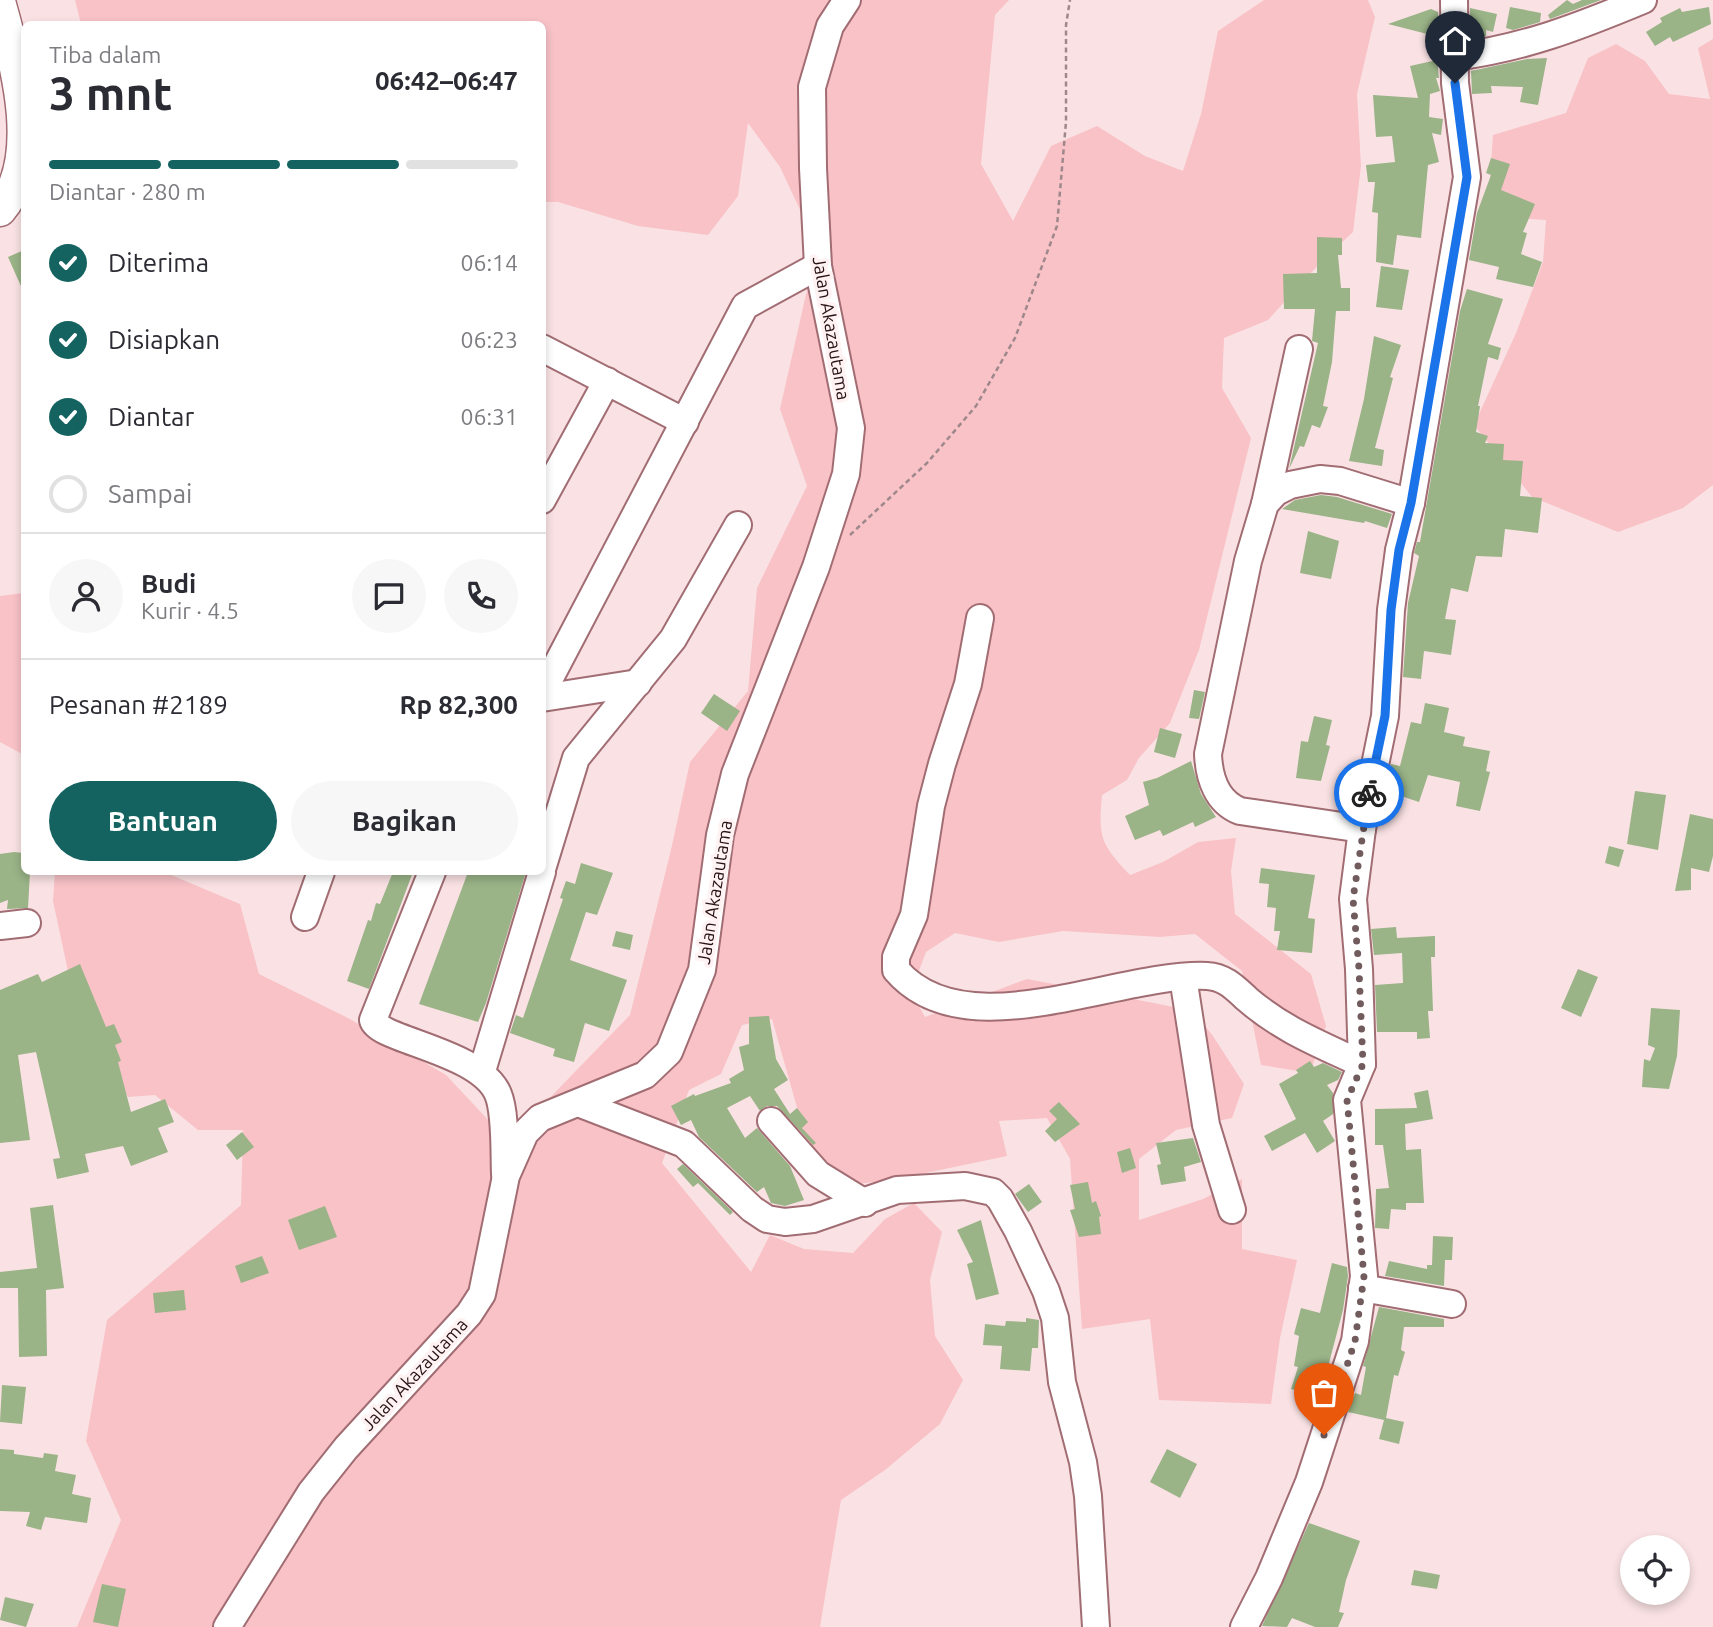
<!DOCTYPE html>
<html lang="id">
<meta charset="utf-8">
<style>
:root{--surface:#fff;--page:#f7f7f7;--text:#2b2b33;--muted:#7c7c81;--line:#e1e1e2;--accent:#146361}
body{margin:0;font-family:Ubuntu,sans-serif;background:var(--page);color:var(--text);height:100vh;display:flex;flex-direction:column;font-size:26px;white-space:nowrap}
*{box-sizing:border-box;margin:0}
p{font-size:23px;color:var(--muted)}
.icon{flex:none;width:38px;height:38px;fill:none;stroke:currentColor;stroke-width:2;stroke-linecap:round;stroke-linejoin:round}
.map{position:relative;flex:1;overflow:hidden}
.panel{position:absolute;left:21px;top:21px;width:525px;height:854px;display:flex;flex-direction:column;background:var(--surface);border-radius:10px;box-shadow:0 4px 10px #0003}
.panel>*{flex:none}
.tools{position:absolute;left:1620px;top:1535px;display:grid;gap:14px}
.tools a{display:grid;place-items:center;width:70px;height:70px;border-radius:50%;background:var(--surface);box-shadow:0 4px 10px #0003;font-size:35px}
.pin{position:absolute;display:grid;place-items:center;width:60px;height:60px;color:#fff;margin:-72px -30px;border-radius:50% 50% 50% 0;rotate:-45deg;box-shadow:0 0 7px #0007}
.pin .icon{rotate:45deg}
.courier{position:absolute;display:grid;place-items:center;width:70px;height:70px;margin:-35px;border:5px solid #1a73e8;border-radius:50%;background:#fff;color:#222;box-shadow:0 2px 9px #0007}
.headline em{font-style:normal;font-weight:700}
.headline div{display:flex;flex-direction:column-reverse}
.headline{display:flex;align-items:center;justify-content:space-between;height:119px;padding:0 28px}
h1{font-size:46px;font-weight:700;line-height:52px}
.bar{display:grid;grid-template-columns:repeat(4,1fr);gap:10px 7px;align-content:center;height:84px;padding:0 28px}
.bar i{height:9px;border-radius:5px;background:var(--line)}
.bar .current{background:var(--accent)}
.bar p{grid-column:span 4}
.line{display:flex;align-items:center;gap:18px;padding:0 28px;border-top:2px solid var(--line)}
.line div{flex:1}
.round{display:grid;place-items:center;flex:none;width:74px;height:74px;border-radius:37px;background:var(--page)}
ol{padding:0 28px;list-style:none}
li{display:flex;align-items:center;gap:21px;height:77px}
li p{margin-inline-start:auto}
li .icon{padding:7px;border-radius:50%;background:var(--accent);color:#fff;stroke-width:4}
li:last-child{color:var(--muted)}
li i{width:38px;height:38px;border:4px solid var(--line);border-radius:50%}
.cta{display:flex;gap:14px;margin-top:auto;padding:14px 28px}
.cta a{flex:1;height:80px;border-radius:42px;background:var(--accent);color:#fff;font-size:28px;font-weight:700;line-height:80px;text-align:center}
.cta a+a{background:var(--page);color:var(--text)}
.map>svg:first-child{display:block}
.green{fill:#f8c2c7}
.building{fill:#9ab387}
.lines{fill:none;stroke-linecap:round;stroke-linejoin:round}
.minor-casing{stroke:#a16d73;stroke-width:30}
.major-casing{stroke:#a16d73;stroke-width:35}
.path{stroke:#9f888b;stroke-width:2.5;stroke-dasharray:5 3.5;stroke-linecap:butt}
.minor{stroke:#fff;stroke-width:26}
.major{stroke:#fff;stroke-width:32}
.done{stroke:#715b5d;stroke-width:7;stroke-dasharray:0 12.6}
.route{stroke:#1a73e8;stroke-width:9}
.labels{text-anchor:middle;dominant-baseline:central;stroke-width:7;stroke-linejoin:round;paint-order:stroke}
.street-label{font-size:18px;fill:#271215;stroke:#fff2f3}
</style>
<div class="map">
<svg width="1713" height="1627" viewBox="0 0 1713 1627">
<rect width="100%" height="100%" fill="#fae2e4"/>
<g class="green">
<path d="M 75,0 L 1009,0 L 995,15 L 981,164 L 1013,221 L 1051,146 L 1097,126 L 1145,156 L 1183,171 L 1201,114 L 1218,31 L 1264,0 L 1368,0 L 1375,17 L 1357,94 L 1361,166 L 1353,232 L 1321,262 L 1268,320 L 1224,338 L 1222,388 L 1251,438 L 1199,650 L 1170,723 L 1139,758 L 1127,780 L 1102,795 C 1098,838 1101,844 1130,875 L 1163,862 L 1198,842 L 1236,838 L 1231,871 L 1235,914 L 1311,974 L 1326,1026 L 1310,1073 L 1261,1065 L 1242,971 L 1195,934 L 1160,937 L 1063,931 L 999,942 L 955,933 L 926,952 L 911,992 L 925,1017 L 1027,979 L 1154,1003 L 1193,1011 L 1213,1036 L 1244,1084 L 1232,1118 L 1176,1130 L 1139,1159 L 1139,1220 L 1203,1199 L 1242,1179 L 1242,1249 L 1297,1260 L 1280,1338 L 1271,1404 L 1159,1400 L 1150,1319 L 1082,1329 L 1070,1159 L 1047,1118 L 999,1121 L 1007,1156 L 892,1180 L 839,1186 L 811,1157 L 772,1019 L 742,1025 L 721,1074 L 689,1090 L 662,1163 L 751,1272 L 770,1235 L 804,1249 L 853,1253 L 885,1219 L 914,1203 L 942,1232 L 930,1280 L 935,1336 L 963,1380 L 940,1424 L 885,1470 L 841,1500 L 820,1627 L 77,1627 L 121,1520 L 86,1441 L 107,1320 L 241,1205 L 243,1130 L 198,1130 L 155,1095 L 128,1097 L 74,999 L 53,901 L 55,872 L 164,872 L 240,904 L 259,974 L 348,1018 L 446,1075 L 508,1141 L 630,1015 L 671,850 L 690,762 L 748,691 L 757,588 L 807,486 L 780,409 L 817,246 L 780,167 L 748,123 L 738,196 L 708,235 L 638,226 L 558,202 L 543,202 L 542,24 L 81,24 Z"/>
<path d="M 1713,39 L 1713,485 L 1683,508 L 1618,532 L 1532,497 L 1474,425 L 1516,333 L 1543,262 L 1546,220 L 1499,217 L 1489,194 L 1493,135 L 1566,113 L 1588,58 L 1616,44 L 1645,61 L 1669,94 L 1710,99 L 1698,48 Z"/>
<path d="M 24,593 L 24,755 L 0,742 L 0,596 Z"/>
</g>
<g class="building">
<path d="M 1567,0 L 1573,4 L 1582,0 L 1601,0 L 1550,19 L 1548,15 Z"/>
<path d="M 1510,7 L 1541,13 L 1540,22 L 1513,30 L 1506,28 Z"/>
<path d="M 1709,7 L 1711,24 L 1673,42 L 1670,37 L 1655,46 L 1646,32 L 1662,22 L 1660,18 L 1680,8 L 1682,12 Z"/>
<path d="M 1470,8 L 1497,14 L 1493,32 L 1486,30 L 1486,36 L 1470,39 Z"/>
<path d="M 1431,9 L 1438,12 L 1439,37 L 1388,24 Z"/>
<path d="M 1547,58 L 1538,105 L 1520,102 L 1523,87 L 1491,86 L 1492,93 L 1472,94 L 1471,71 L 1527,59 Z"/>
<path d="M 1437,60 L 1439,78 L 1436,78 L 1440,91 L 1430,94 L 1429,117 L 1443,119 L 1441,135 L 1432,133 L 1439,162 L 1428,165 L 1421,238 L 1397,235 L 1393,265 L 1376,262 L 1378,213 L 1372,212 L 1375,182 L 1368,182 L 1366,165 L 1395,162 L 1392,136 L 1376,137 L 1373,95 L 1418,98 L 1410,66 Z"/>
<path d="M 1491,158 L 1510,164 L 1501,190 L 1535,204 L 1523,232 L 1527,233 L 1521,254 L 1542,262 L 1533,287 L 1496,279 L 1499,267 L 1469,260 L 1477,213 L 1491,175 L 1486,173 Z"/>
<path d="M 1317,237 L 1342,238 L 1342,255 L 1338,255 L 1341,288 L 1350,288 L 1350,311 L 1336,311 L 1332,362 L 1323,406 L 1328,407 L 1320,428 L 1312,425 L 1304,447 L 1300,446 L 1289,469 L 1318,343 L 1312,341 L 1315,309 L 1284,309 L 1283,274 L 1317,273 Z"/>
<path d="M 24,250 L 24,293 L 8,257 Z"/>
<path d="M 1381,266 L 1409,270 L 1402,310 L 1376,307 Z"/>
<path d="M 1467,289 L 1503,299 L 1488,344 L 1501,348 L 1498,360 L 1488,357 L 1478,406 L 1480,406 L 1476,432 L 1488,436 L 1485,443 L 1504,444 L 1503,460 L 1523,461 L 1520,496 L 1542,498 L 1538,533 L 1505,529 L 1502,557 L 1476,556 L 1468,592 L 1451,588 L 1445,619 L 1456,620 L 1451,655 L 1424,651 L 1421,679 L 1403,677 L 1408,603 L 1419,556 L 1414,553 L 1417,542 L 1420,542 L 1460,311 Z"/>
<path d="M 1374,336 L 1401,345 L 1390,377 L 1393,378 L 1375,448 L 1384,450 L 1382,466 L 1349,461 L 1364,399 Z"/>
<path d="M 1321,495 L 1337,497 L 1392,514 L 1387,528 L 1365,521 L 1364,523 L 1282,509 L 1295,500 Z"/>
<path d="M 1308,531 L 1339,541 L 1331,579 L 1300,573 Z"/>
<path d="M 1194,690 L 1205,692 L 1199,719 L 1189,718 Z"/>
<path d="M 714,694 L 740,711 L 727,731 L 701,713 Z"/>
<path d="M 1425,703 L 1449,708 L 1444,732 L 1465,737 L 1463,746 L 1490,751 L 1486,771 L 1490,772 L 1480,811 L 1456,806 L 1460,782 L 1428,775 L 1419,802 L 1386,791 L 1391,764 L 1400,766 L 1411,722 L 1421,724 Z"/>
<path d="M 1314,716 L 1332,720 L 1326,745 L 1330,746 L 1321,781 L 1296,778 L 1301,741 L 1308,742 Z"/>
<path d="M 1160,728 L 1182,734 L 1175,758 L 1154,752 Z"/>
<path d="M 1191,761 L 1201,794 L 1216,817 L 1195,827 L 1193,822 L 1163,836 L 1160,830 L 1135,840 L 1125,816 L 1149,805 L 1143,782 L 1157,778 Z"/>
<path d="M 1635,791 L 1666,795 L 1658,850 L 1627,844 Z"/>
<path d="M 1690,814 L 1713,819 L 1713,856 L 1709,872 L 1691,868 L 1691,890 L 1675,891 Z"/>
<path d="M 1609,846 L 1624,850 L 1619,867 L 1605,863 Z"/>
<path d="M 14,852 L 24,853 L 24,872 L 30,872 L 28,908 L 7,909 L 8,900 L 0,903 L 0,854 Z"/>
<path d="M 581,863 L 613,873 L 597,915 L 586,912 L 570,960 L 627,980 L 609,1031 L 585,1023 L 574,1062 L 553,1056 L 555,1049 L 510,1033 L 516,1015 L 523,1018 L 563,899 L 560,898 L 566,881 L 575,884 Z"/>
<path d="M 1261,868 L 1315,875 L 1308,918 L 1315,919 L 1312,953 L 1277,950 L 1280,931 L 1274,931 L 1276,908 L 1267,907 L 1269,884 L 1259,883 Z"/>
<path d="M 393,872 L 413,872 L 369,989 L 347,981 L 368,920 L 371,921 L 376,903 L 380,904 Z"/>
<path d="M 468,872 L 526,872 L 486,1003 L 478,1022 L 419,1004 Z"/>
<path d="M 1396,927 L 1397,938 L 1435,936 L 1435,957 L 1431,957 L 1433,1011 L 1428,1011 L 1430,1038 L 1417,1039 L 1417,1032 L 1377,1032 L 1375,985 L 1403,983 L 1402,953 L 1374,955 L 1371,929 Z"/>
<path d="M 616,931 L 633,935 L 630,950 L 612,946 Z"/>
<path d="M 80,964 L 106,1027 L 114,1024 L 122,1042 L 115,1045 L 121,1061 L 118,1062 L 131,1112 L 165,1099 L 174,1122 L 158,1128 L 168,1152 L 131,1166 L 123,1146 L 85,1154 L 89,1172 L 57,1179 L 53,1159 L 60,1158 L 36,1052 L 18,1055 L 30,1140 L 0,1143 L 0,990 L 38,974 L 42,982 Z"/>
<path d="M 1578,969 L 1598,977 L 1581,1017 L 1561,1008 Z"/>
<path d="M 1651,1008 L 1680,1010 L 1677,1056 L 1669,1089 L 1642,1087 L 1644,1059 L 1650,1061 L 1655,1048 L 1648,1045 Z"/>
<path d="M 769,1016 L 776,1059 L 788,1080 L 774,1089 L 790,1114 L 797,1108 L 808,1122 L 802,1128 L 816,1143 L 813,1145 L 777,1106 L 767,1106 L 760,1111 L 750,1096 L 727,1108 L 745,1138 L 757,1128 L 790,1166 L 804,1200 L 785,1206 L 771,1203 L 764,1187 L 757,1192 L 699,1137 L 691,1120 L 681,1125 L 671,1106 L 694,1094 L 695,1096 L 731,1083 L 729,1079 L 744,1070 L 739,1047 L 749,1044 L 749,1017 Z"/>
<path d="M 1310,1061 L 1314,1067 L 1323,1063 L 1342,1072 L 1338,1080 L 1327,1085 L 1333,1093 L 1333,1114 L 1323,1121 L 1335,1141 L 1317,1153 L 1305,1133 L 1272,1151 L 1264,1136 L 1296,1119 L 1279,1084 L 1298,1073 L 1296,1070 Z"/>
<path d="M 1428,1090 L 1433,1119 L 1405,1124 L 1406,1150 L 1421,1149 L 1424,1203 L 1406,1203 L 1406,1210 L 1391,1209 L 1389,1229 L 1375,1228 L 1376,1189 L 1389,1188 L 1383,1145 L 1375,1145 L 1375,1109 L 1417,1108 L 1414,1093 Z"/>
<path d="M 1059,1102 L 1080,1124 L 1055,1142 L 1045,1131 L 1057,1119 L 1049,1111 Z"/>
<path d="M 242,1132 L 254,1147 L 237,1160 L 226,1145 Z"/>
<path d="M 1193,1138 L 1201,1162 L 1184,1167 L 1186,1181 L 1161,1185 L 1157,1165 L 1161,1164 L 1156,1143 Z"/>
<path d="M 1130,1148 L 1136,1168 L 1122,1173 L 1117,1152 Z"/>
<path d="M 683,1164 L 733,1212 L 730,1215 L 698,1183 L 693,1187 L 677,1169 Z"/>
<path d="M 1088,1182 L 1092,1203 L 1096,1201 L 1101,1216 L 1099,1217 L 1101,1234 L 1079,1237 L 1070,1210 L 1075,1209 L 1070,1185 Z"/>
<path d="M 1029,1184 L 1042,1202 L 1028,1212 L 1015,1194 Z"/>
<path d="M 53,1205 L 64,1288 L 46,1290 L 47,1356 L 19,1357 L 18,1288 L 0,1288 L 0,1272 L 37,1268 L 30,1208 Z"/>
<path d="M 325,1206 L 337,1237 L 299,1250 L 288,1220 Z"/>
<path d="M 981,1220 L 999,1294 L 976,1300 L 967,1264 L 973,1262 L 957,1230 Z"/>
<path d="M 1433,1236 L 1453,1237 L 1452,1260 L 1445,1260 L 1444,1286 L 1385,1276 L 1389,1261 L 1427,1269 L 1427,1265 L 1432,1265 Z"/>
<path d="M 262,1256 L 269,1273 L 241,1283 L 235,1266 Z"/>
<path d="M 1332,1263 L 1347,1267 L 1348,1276 L 1343,1310 L 1320,1397 L 1291,1389 L 1298,1367 L 1294,1366 L 1299,1336 L 1294,1334 L 1301,1308 L 1320,1313 Z"/>
<path d="M 184,1290 L 186,1310 L 155,1313 L 153,1293 Z"/>
<path d="M 1379,1307 L 1444,1319 L 1444,1327 L 1404,1327 L 1401,1350 L 1405,1352 L 1398,1376 L 1394,1375 L 1386,1418 L 1404,1422 L 1399,1444 L 1379,1439 L 1384,1420 L 1348,1412 L 1355,1393 L 1361,1395 L 1366,1367 L 1363,1366 Z"/>
<path d="M 1026,1318 L 1039,1320 L 1038,1348 L 1032,1348 L 1030,1371 L 1000,1369 L 1002,1346 L 983,1345 L 985,1324 L 1005,1326 L 1006,1321 L 1026,1322 Z"/>
<path d="M 2,1385 L 26,1387 L 22,1424 L 0,1422 Z"/>
<path d="M 0,1449 L 14,1450 L 14,1454 L 43,1458 L 44,1453 L 58,1455 L 55,1471 L 76,1475 L 72,1494 L 91,1498 L 87,1523 L 45,1517 L 41,1530 L 26,1526 L 30,1512 L 0,1511 Z"/>
<path d="M 1167,1449 L 1197,1464 L 1180,1498 L 1150,1482 Z"/>
<path d="M 1309,1523 L 1360,1541 L 1346,1580 L 1339,1612 L 1344,1613 L 1338,1627 L 1315,1627 L 1292,1618 L 1287,1627 L 1262,1626 Z"/>
<path d="M 1414,1570 L 1440,1575 L 1437,1589 L 1411,1585 Z"/>
<path d="M 102,1584 L 126,1589 L 118,1627 L 93,1622 Z"/>
<path d="M 5,1597 L 34,1604 L 26,1627 L 0,1620 Z"/>
</g>
<g class="lines">
<defs>
<g id="minor">
<path d="M 1455,57 C 1524,48 1578,27 1643,0"/>
<path d="M 542,348 L 685,422"/>
<path d="M 542,500 L 607,381"/>
<path d="M 1265,504 L 1299,349"/>
<path d="M 980,618 L 968,684 L 942,764 L 931,806 L 914,915 L 896,957 L 896,970 C 965,1051 1118,972 1207,976 C 1225,977 1235,988 1247,999 C 1283,1030 1320,1044 1362,1064"/>
<path d="M 542,693 L 745,306 L 818,266"/>
<path d="M 542,698 L 638,683"/>
<path d="M 1362,829 L 1240,811 C 1217,802 1209,778 1208,754 L 1248,561 L 1265,504 L 1276,492 L 1290,485 L 1320,479 L 1340,481 L 1411,503"/>
<path d="M 542,869 L 576,758 L 673,639 L 738,525"/>
<path d="M 432,872 L 373,1020 C 378,1040 480,1051 498,1094 C 506,1113 504,1152 505,1174"/>
<path d="M 305,917 L 321,872"/>
<path d="M 0,926 L 27,923"/>
<path d="M 1183,977 L 1206,1125 L 1232,1210"/>
<path d="M 482,1071 L 542,872"/>
<path d="M 578,1103 L 684,1144 L 752,1209 L 767,1219 L 785,1222 L 813,1219 L 897,1190 L 965,1186 L 993,1192 L 1000,1199 L 1018,1231 L 1046,1291 L 1055,1318 L 1062,1382 L 1083,1462 L 1088,1496 L 1096,1627"/>
<path d="M 771,1121 L 818,1174 L 865,1203"/>
<path d="M 1362,1288 L 1452,1304"/>
<path d="M 227,1627 L 311,1492 L 346,1448 L 469,1314 L 482,1294 L 506,1176 L 525,1133 L 540,1118 L 645,1075 L 669,1052 L 702,970 L 720,835 L 735,774 L 816,567 L 846,474 L 851,428 L 818,266 L 813,168 L 812,87 L 830,26 L 847,0"/>
<path d="M 1244,1627 L 1269,1578 L 1309,1482 L 1355,1341 L 1364,1276 L 1347,1100 L 1362,1064 L 1359,969 L 1353,899 L 1362,829 L 1385,716 L 1391,610 L 1399,550 L 1411,503 L 1467,177 L 1455,83 L 1454,0"/>
</g>
<path id="major" d="M 0,5 C 16,64 44,158 0,210"/>
</defs>
<use href="#minor" class="minor-casing"/>
<use href="#major" class="major-casing"/>
<path class="path" d="M 850,535 L 927,463 L 976,406 L 1015,338 L 1057,226 L 1066,122 L 1066,25 L 1070,0"/>
<use href="#minor" class="minor"/>
<use href="#major" class="major"/>
</g>
<g class="lines">
<path class="done" d="M 1324,1435 L 1355,1341 L 1364,1276 L 1347,1100 L 1363,1064 L 1359,969 L 1353,899 L 1369,793"/>
<path class="route" d="M 1369,793 L 1385,716 L 1391,610 L 1399,550 L 1411,503 L 1467,177 L 1455,83"/>
</g>
<g class="labels">
<g class="street-label">
<text transform="translate(832 328) rotate(80)">Jalan Akazautama</text>
<text transform="translate(714 892) rotate(-81)">Jalan Akazautama</text>
<text transform="translate(414 1374) rotate(-47)">Jalan Akazautama</text>
</g>
</g>
</svg>
<div class="tools">
<a><svg class="icon" aria-label="locate" viewBox="0 0 24 24"><circle cx="12" cy="12" r="6"/><path d="M12 2v4M12 18v4M2 12h4M18 12h4"/></svg></a>
</div>
<div class="pin" style="left:1324px;top:1435px;background:#ea580c"><svg class="icon" aria-label="bag" viewBox="0 0 24 24"><path d="M5 8h14l-1 12H6zM9 8a3 3 0 0 1 6 0"/></svg></div>
<div class="pin" style="left:1455px;top:83px;background:#1f2937"><svg class="icon" aria-label="home" viewBox="0 0 24 24"><path d="M3 11l9-7 9 7M6 9v11h12V9"/></svg></div>
<div class="courier" style="left:1369px;top:793px"><svg class="icon" aria-label="bike" viewBox="0 0 24 24"><circle cx="6" cy="16" r="4"/><circle cx="18" cy="16" r="4"/><path d="M6 16l4-8h5l3 8M10 8l3 8H6M13 5h3"/></svg></div>
<section class="panel">
<div class="headline"><div><h1>3 mnt</h1><p>Tiba dalam</p></div><em>06:42–06:47</em></div>
<div class="bar"><i class="current"></i><i class="current"></i><i class="current"></i><i></i><p>Diantar · 280 m</p></div>
<ol>
<li><svg class="icon" aria-label="check" viewBox="0 0 24 24"><path d="M5 12l5 5 9-10"/></svg>Diterima<p>06:14</p></li>
<li><svg class="icon" aria-label="check" viewBox="0 0 24 24"><path d="M5 12l5 5 9-10"/></svg>Disiapkan<p>06:23</p></li>
<li><svg class="icon" aria-label="check" viewBox="0 0 24 24"><path d="M5 12l5 5 9-10"/></svg>Diantar<p>06:31</p></li>
<li><i></i>Sampai</li>
</ol>
<div class="line" style="height:126px"><a class="round"><svg class="icon" aria-label="person" viewBox="0 0 24 24"><circle cx="12" cy="8" r="4"/><path d="M4 21q1-7 8-7t8 7"/></svg></a><div><b>Budi</b><p>Kurir · 4.5</p></div><a class="round"><svg class="icon" aria-label="chat" viewBox="0 0 24 24"><path d="M4 5h16v11H9l-5 4z"/></svg></a><a class="round"><svg class="icon" aria-label="phone" viewBox="0 0 24 24"><path d="M5 4h4l2 5-3 2q2 4 5 5l2-3 5 2v4C11 20 4 13 5 4z"/></svg></a></div>
<div class="line" style="height:91px"><div>Pesanan #2189</div><b>Rp 82,300</b></div>
<div class="cta"><a>Bantuan</a><a>Bagikan</a></div>
</section>
</div>
